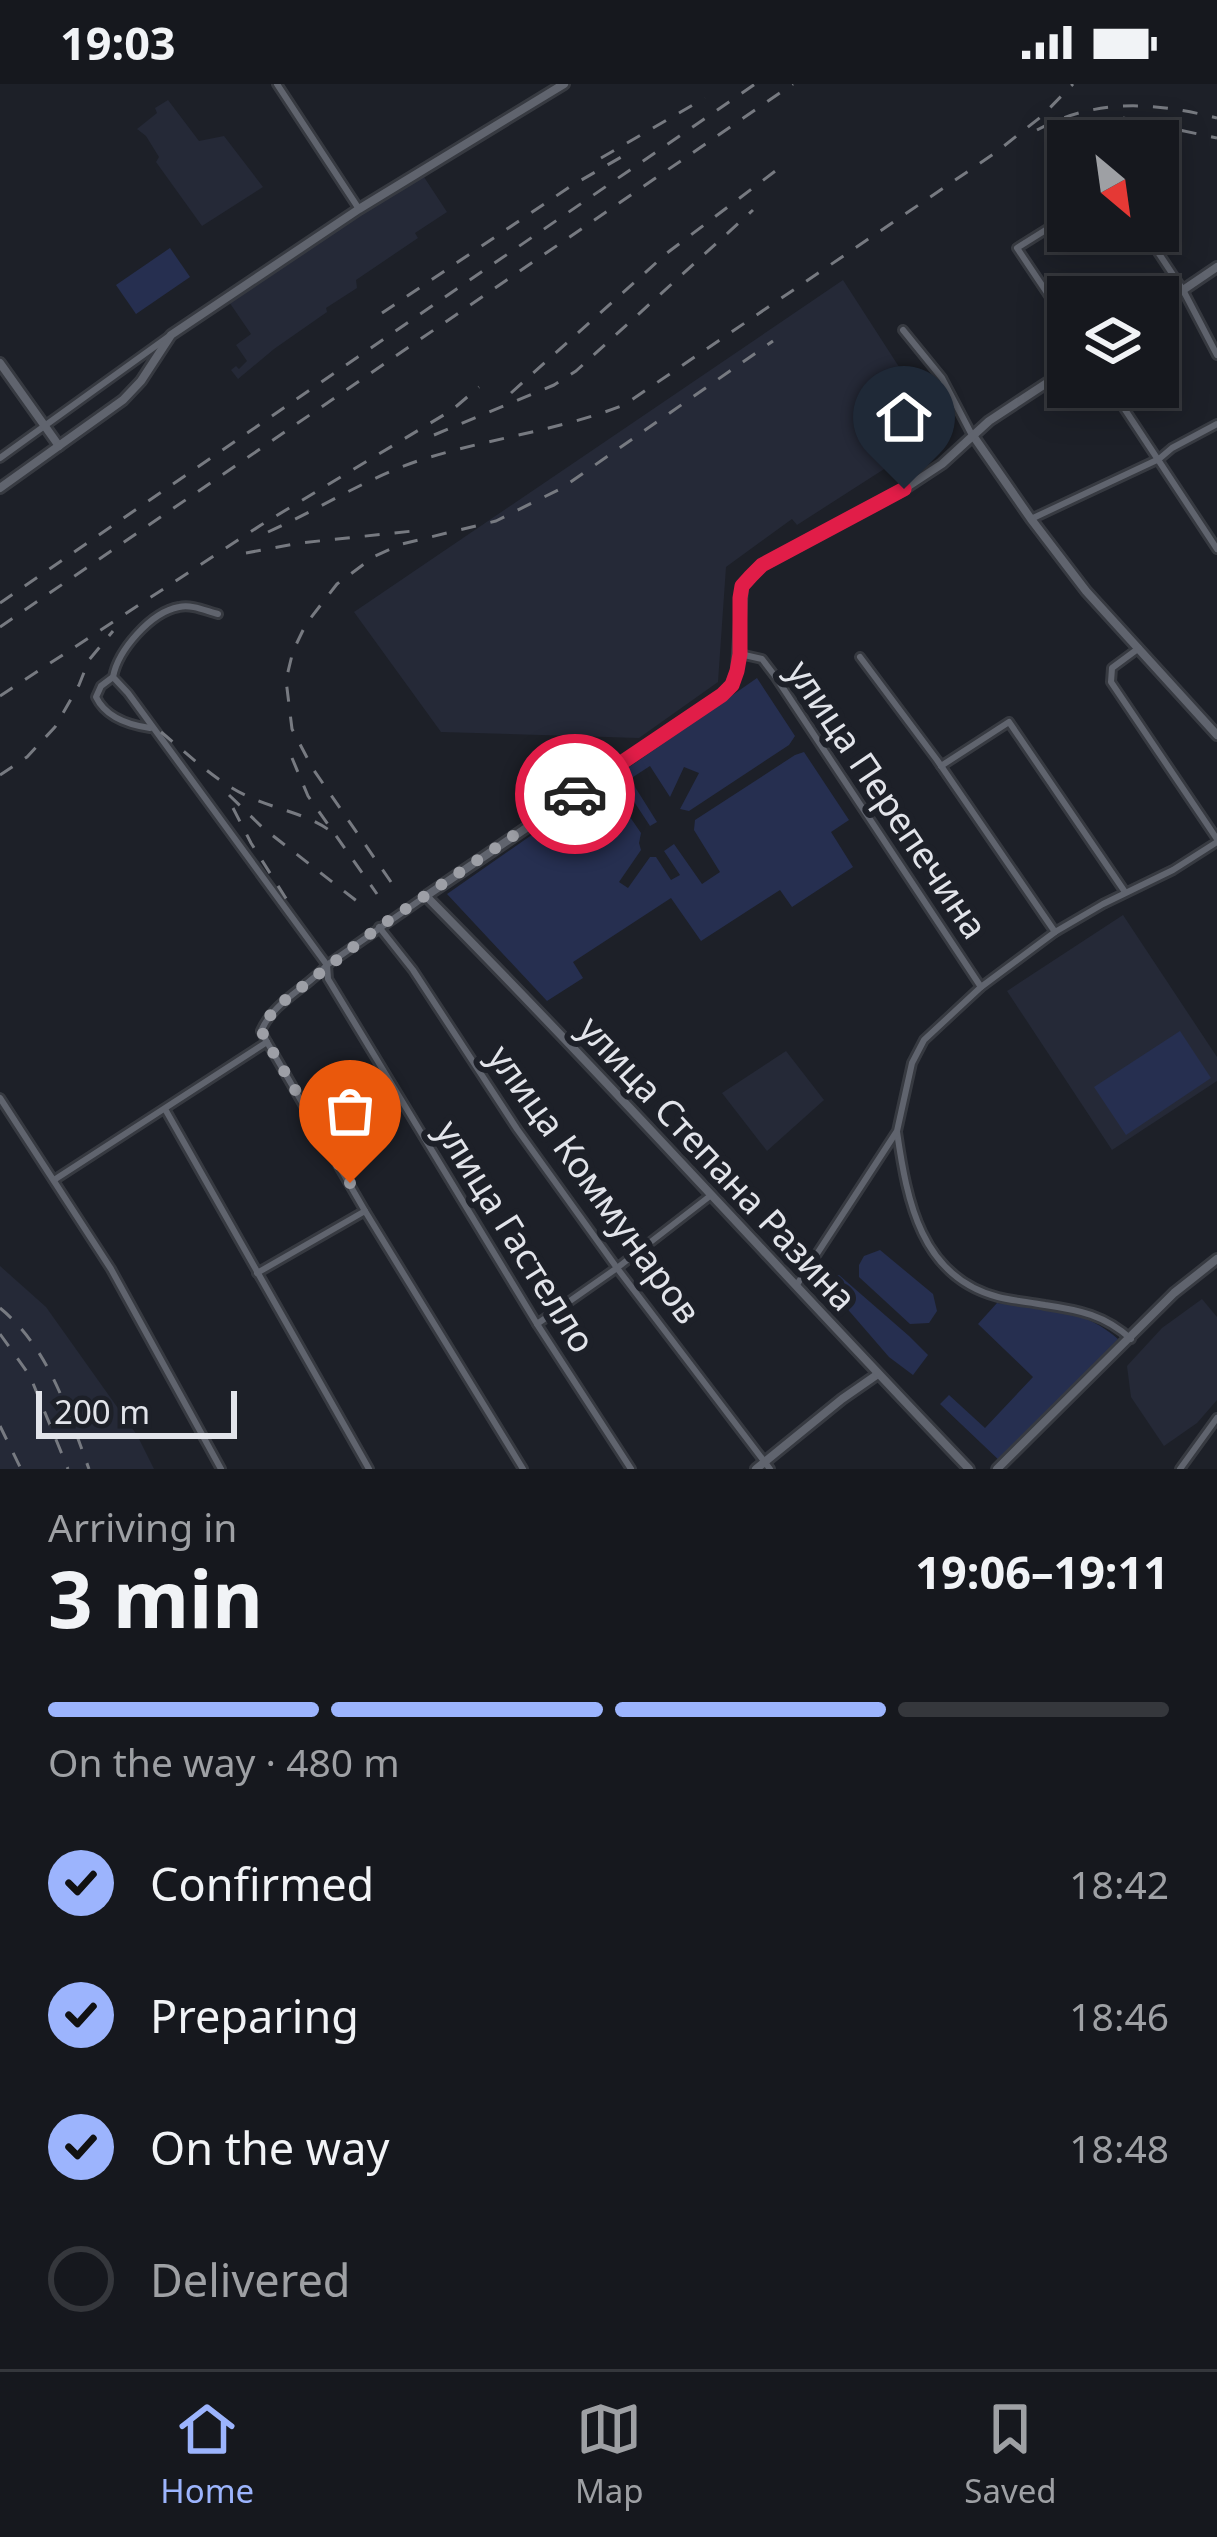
<!DOCTYPE html>
<meta charset="utf-8">
<style>
:root{--surface:#16181e;--page:#23252b;--text:#f1f3f6;--muted:#9ea0a4;--line:#35373c;--accent:#9cb4fd}
body{margin:0;font-family:"Noto Sans",sans-serif;background:var(--page);color:var(--text);height:100vh;display:flex;flex-direction:column;font-size:45px;white-space:nowrap}
*{box-sizing:border-box;margin:0}
p{font-size:39px;color:var(--muted)}
.icon{flex:none;width:66px;height:66px;fill:none;stroke:currentColor;stroke-width:2;stroke-linecap:round;stroke-linejoin:round}
.map{position:relative;height:1385px;overflow:hidden}
.drawer{display:flex;flex-direction:column;background:var(--surface);flex:1}
.drawer>*{flex:none}
.needle{width:78px;rotate:151deg}
.buttons{position:absolute;left:1047px;top:36px;display:grid;gap:24px}
.buttons a{display:grid;place-items:center;width:132px;height:132px;border-radius:0px;background:var(--surface);box-shadow:0 6px 30px #0003,0 0 0 3px var(--line);font-size:60px}
.scale{position:absolute;left:36px;bottom:30px;width:201px;box-sizing:border-box;padding-left:12px;border:6px solid #e2e4ea;border-top:0;font-size:33px;line-height:42px;white-space:nowrap;color:#e2e4ea;-webkit-text-stroke:9px #1d2028;paint-order:stroke}
.pin{position:absolute;display:grid;place-items:center;width:102px;height:102px;color:#fff;margin:-123px -51px;border-radius:50% 50% 50% 0;rotate:-45deg;box-shadow:0 0 12px #0007}
.pin .icon{rotate:45deg}
.courier{position:absolute;display:grid;place-items:center;width:120px;height:120px;margin:-60px;border:9px solid #e11d48;border-radius:50%;background:#fff;color:#222;box-shadow:0 3px 15px #0007}
.overview em{font-style:normal;font-weight:700}
.overview div{display:flex;flex-direction:column-reverse}
.overview{display:flex;align-items:center;justify-content:space-between;height:204px;padding:0 48px}
h1{font-size:78px;font-weight:700;line-height:90px}
.bar{display:grid;grid-template-columns:repeat(4,1fr);gap:18px 12px;align-content:center;height:144px;padding:0 48px}
.bar i{height:15px;border-radius:9px;background:var(--line)}
.bar .active{background:var(--accent)}
.bar p{grid-column:span 4}
ol{padding:0 48px;list-style:none}
li{display:flex;align-items:center;gap:36px;height:132px}
li p{margin-inline-start:auto}
li .icon{padding:12px;border-radius:50%;background:var(--accent);color:#111;stroke-width:4}
li:last-child{color:var(--muted)}
li i{width:66px;height:66px;border:6px solid var(--line);border-radius:50%}
.status{display:flex;justify-content:space-between;align-items:center;height:84px;padding:0 60px;background:var(--surface);direction:ltr}
.status svg{height:33px;fill:currentColor}
.menu{display:flex;justify-content:space-around;align-items:center;height:168px;border-top:3px solid var(--line);background:var(--surface);font-size:33px;color:var(--muted)}
.menu a{display:grid;justify-items:center;gap:6px}
.menu .active{color:var(--accent)}
.map>svg:first-child{display:block}
.built{fill:#252937}
.green{fill:#262f50}
.lines{fill:none;stroke-linecap:round;stroke-linejoin:round}
.minor-casing{stroke:#373a41;stroke-width:12}
.tertiary-casing{stroke:#373a41;stroke-width:14}
.secondary-casing{stroke:#373a41;stroke-width:14}
.minor{stroke:#60646e;stroke-width:6}
.tertiary{stroke:#60646e;stroke-width:8}
.secondary{stroke:#60646e;stroke-width:8}
.rail{stroke:#777a81;stroke-width:3;stroke-dasharray:15 15;stroke-linecap:butt}
.done{stroke:#9d9fa6;stroke-width:12;stroke-dasharray:0 21.6}
.route{stroke:#e11d48;stroke-width:15}
.labels{text-anchor:middle;dominant-baseline:central;stroke-width:12;stroke-linejoin:round;paint-order:stroke}
.street-label{font-size:36px;fill:#e2e4ea;stroke:#1d2028}
</style>
<div class="status"><b>19:03</b><svg viewBox="0 0 49 12"><path d="M0 12V9h3v3zM5 12V6h3v6zM10 12V3h3v9zM15 12V0h3v12zM26 1h20v11H26zM47 4h2v5h-2z"/></svg></div>
<div class="map">
<svg width="1217" height="1385" viewBox="0 0 1217 1385">
<rect width="100%" height="100%" fill="#1d2028"/>
<g class="built">
<path d="M 168,16 L 199,57 L 224,52 L 263,103 L 202,142 L 156,78 L 159,73 L 146,52 L 137,45 L 157,29 L 155,24 Z"/>
<path d="M 422,90 L 447,128 L 415,149 L 418,154 L 356,196 L 357,204 L 326,224 L 327,228 L 274,265 L 238,295 L 231,286 L 236,282 L 239,285 L 247,277 L 236,261 L 251,250 L 227,215 L 354,130 Z"/>
<path d="M 843,196 L 912,303 L 884,325 L 906,371 L 797,441 L 792,435 L 726,483 L 718,598 L 639,654 L 441,648 L 354,528 Z"/>
<path d="M 1123,831 L 1217,973 L 1217,997 L 1112,1066 L 1007,907 Z"/>
<path d="M 786,967 L 824,1016 L 767,1067 L 722,1009 Z"/>
<path d="M 0,1182 L 46,1223 L 137,1351 L 154,1385 L 0,1385 Z"/>
<path d="M 1202,1215 L 1217,1233 L 1217,1316 L 1197,1339 L 1164,1362 L 1131,1313 L 1127,1282 L 1162,1244 Z"/>
</g>
<g class="green">
<path d="M 170,164 L 190,193 L 136,230 L 116,201 Z"/>
<path d="M 757,594 L 795,652 L 789,661 L 689,727 L 680,725 L 699,689 L 684,683 L 670,713 L 650,682 L 630,695 L 657,738 L 650,742 L 631,713 L 621,720 L 641,749 L 639,759 L 641,766 L 619,798 L 628,804 L 650,773 L 656,773 L 671,796 L 680,791 L 664,767 L 674,760 L 702,800 L 720,788 L 694,746 L 695,736 L 795,671 L 804,668 L 849,736 L 831,748 L 853,783 L 792,823 L 780,806 L 701,857 L 671,814 L 573,878 L 583,894 L 547,917 L 447,810 Z"/>
<path d="M 1180,947 L 1211,994 L 1126,1051 L 1094,1003 Z"/>
<path d="M 880,1166 L 933,1210 L 937,1227 L 929,1239 L 910,1240 L 859,1193 L 859,1181 L 864,1172 Z"/>
<path d="M 839,1191 L 909,1252 L 928,1271 L 913,1291 L 889,1273 L 825,1199 Z"/>
<path d="M 997,1219 C 1043,1225 1081,1222 1118,1255 L 1002,1379 L 940,1320 L 949,1311 L 985,1344 L 1033,1293 L 978,1240 Z"/>
</g>
<g class="lines">
<defs>
<g id="minor">
<path d="M 277,0 L 359,125"/>
<path d="M 1068,132 L 1017,164 L 1068,240"/>
<path d="M 1144,147 L 1183,206 L 1217,271"/>
<path d="M 903,246 L 942,294 L 973,353"/>
<path d="M 1110,303 L 1217,465"/>
<path d="M 0,374 L 168,253"/>
<path d="M 1031,435 L 1159,375 L 1172,364 L 1217,340"/>
<path d="M 218,530 C 206,527 192,520 179,523 C 151,528 118,566 113,593 L 128,609 L 327,881 L 328,895 L 537,1240 L 631,1385"/>
<path d="M 1139,564 L 1112,584 L 1111,598 L 1217,755"/>
<path d="M 740,570 L 762,575 L 775,592 L 981,903"/>
<path d="M 860,573 L 937,676 L 1055,848"/>
<path d="M 113,593 L 101,602 L 96,613 C 106,634 129,641 150,644"/>
<path d="M 941,682 L 1009,638 L 1125,808"/>
<path d="M 379,843 L 413,886 L 517,1045 L 617,1184 L 770,1385"/>
<path d="M 267,958 L 261,947 C 274,917 306,905 327,881 L 426,812"/>
<path d="M 0,1014 L 111,1185 L 221,1385"/>
<path d="M 165,1025 L 369,1385"/>
<path d="M 897,1048 C 907,1117 921,1193 998,1213 C 1014,1217 1030,1218 1045,1221 C 1079,1226 1105,1231 1131,1255"/>
<path d="M 54,1096 L 267,958 L 365,1127 L 523,1385"/>
<path d="M 257,1189 L 365,1127"/>
<path d="M 796,1202 L 897,1047 L 912,979 L 924,956 L 981,903 L 1055,848 L 1103,820 L 1173,786 L 1217,758"/>
<path d="M 537,1240 L 617,1184 L 710,1112"/>
<path d="M 1180,1385 L 1217,1334"/>
</g>
<g id="tertiary">
<path d="M 0,279 L 59,362"/>
<path d="M 974,353 L 1031,435 L 1086,507 L 1217,651"/>
<path d="M 756,1385 L 842,1315 L 878,1290"/>
<path d="M 997,1385 L 1174,1209 L 1217,1175"/>
</g>
<g id="secondary">
<path d="M 1158,223 L 1217,183"/>
<path d="M 0,404 L 123,316 L 141,297 L 171,251 L 359,125 L 564,0"/>
<path d="M 969,1385 C 787,1195 611,999 426,812 L 722,611 L 732,600 L 737,587 L 742,502 L 762,481 L 904,405 L 942,380 L 989,337 L 1068,285"/>
</g>
</defs>
<use href="#minor" class="minor-casing"/>
<use href="#tertiary" class="tertiary-casing"/>
<use href="#secondary" class="secondary-casing"/>
<use href="#minor" class="minor"/>
<use href="#tertiary" class="tertiary"/>
<use href="#secondary" class="secondary"/>
<g class="rail">
<path d="M 1123,34 L 1217,54"/>
<path d="M 1037,46 C 1096,14 1154,18 1217,34"/>
<path d="M 601,74 L 705,14"/>
<path d="M 382,229 L 571,102 L 623,72"/>
<path d="M 511,309 L 667,169 L 782,82"/>
<path d="M 434,351 L 554,301 L 576,287 L 753,126"/>
<path d="M 268,448 C 322,424 371,391 427,374 C 492,354 560,346 624,321 L 995,69 L 1042,32 L 1073,0"/>
<path d="M 246,469 L 300,459 L 413,447"/>
<path d="M 0,519 L 755,0"/>
<path d="M 0,543 L 793,0"/>
<path d="M 0,612 L 261,441 L 452,326 L 479,303"/>
<path d="M 161,648 C 188,670 215,697 247,712 C 274,725 305,729 329,746"/>
<path d="M 292,674 L 308,712 L 377,810"/>
<path d="M 0,691 L 27,673 L 55,643 L 79,601 L 89,576 L 113,547"/>
<path d="M 229,711 L 263,744 L 358,818"/>
<path d="M 233,724 L 251,759 L 292,824"/>
<path d="M 391,798 L 313,685 L 292,645 L 286,596 L 293,567 L 306,540 L 337,500 L 375,472 L 402,460 L 496,437 L 562,404 L 773,257"/>
<path d="M 0,1224 C 49,1264 68,1328 89,1385"/>
<path d="M 0,1250 L 30,1292 L 68,1385"/>
<path d="M 0,1342 L 21,1385"/>
</g>
</g>
<g class="lines">
<path class="done" d="M 350,1099 L 267,958 L 261,946 L 275,924 L 379,843 L 575,710"/>
<path class="route" d="M 575,710 L 722,611 L 732,601 L 737,587 L 740,570 L 740,514 L 742,502 L 751,492 L 762,481 L 904,405"/>
</g>
<g class="labels">
<g class="street-label">
<text transform="translate(888 715) rotate(56)">улица Перепечина</text>
<text transform="translate(718 1079) rotate(47)">улица Степана Разина</text>
<text transform="translate(595 1100) rotate(54)">улица Коммунаров</text>
<text transform="translate(516 1152) rotate(58)">улица Гастелло</text>
</g>
</g>
</svg>
<div class="buttons">
<a><svg class="needle" viewBox="-14 -14 28 28"><path d="M0-13l5 13h-10z" fill="#e53935"/><path d="M0 13l5-13h-10z" fill="#9ea0a4"/></svg></a>
<a><svg class="icon" aria-label="layers" viewBox="0 0 24 24"><path d="M12 4l9 5-9 5-9-5zM3 14l9 5 9-5"/></svg></a>
</div>
<div class="scale">200 m</div>
<div class="pin" style="left:350px;top:1099px;background:#ea580c"><svg class="icon" aria-label="bag" viewBox="0 0 24 24"><path d="M5 8h14l-1 12H6zM9 8a3 3 0 0 1 6 0"/></svg></div>
<div class="pin" style="left:904px;top:405px;background:#1f2937"><svg class="icon" aria-label="home" viewBox="0 0 24 24"><path d="M3 11l9-7 9 7M6 9v11h12V9"/></svg></div>
<div class="courier" style="left:575px;top:710px"><svg class="icon" aria-label="car" viewBox="0 0 24 24"><path d="M5 17H2v-5l4-1 3-4h7l3 4 3 1v5h-3M9 17h6M6 11h13"/><circle cx="7" cy="17" r="2"/><circle cx="17" cy="17" r="2"/></svg></div>
</div>
<section class="drawer">
<div class="overview"><div><h1>3 min</h1><p>Arriving in</p></div><em>19:06–19:11</em></div>
<div class="bar"><i class="active"></i><i class="active"></i><i class="active"></i><i></i><p>On the way · 480 m</p></div>
<ol>
<li><svg class="icon" aria-label="check" viewBox="0 0 24 24"><path d="M5 12l5 5 9-10"/></svg>Confirmed<p>18:42</p></li>
<li><svg class="icon" aria-label="check" viewBox="0 0 24 24"><path d="M5 12l5 5 9-10"/></svg>Preparing<p>18:46</p></li>
<li><svg class="icon" aria-label="check" viewBox="0 0 24 24"><path d="M5 12l5 5 9-10"/></svg>On the way<p>18:48</p></li>
<li><i></i>Delivered</li>
</ol>
</section>
<nav class="menu">
<a class="active"><svg class="icon" aria-label="home" viewBox="0 0 24 24"><path d="M3 11l9-7 9 7M6 9v11h12V9"/></svg>Home</a>
<a><svg class="icon" aria-label="map" viewBox="0 0 24 24"><path d="M3 6l6-2 6 2 6-2v14l-6 2-6-2-6 2zM9 4v14M15 6v14"/></svg>Map</a>
<a><svg class="icon" aria-label="saved" viewBox="0 0 24 24"><path d="M7 4h10v16l-5-4-5 4z"/></svg>Saved</a>
</nav>
